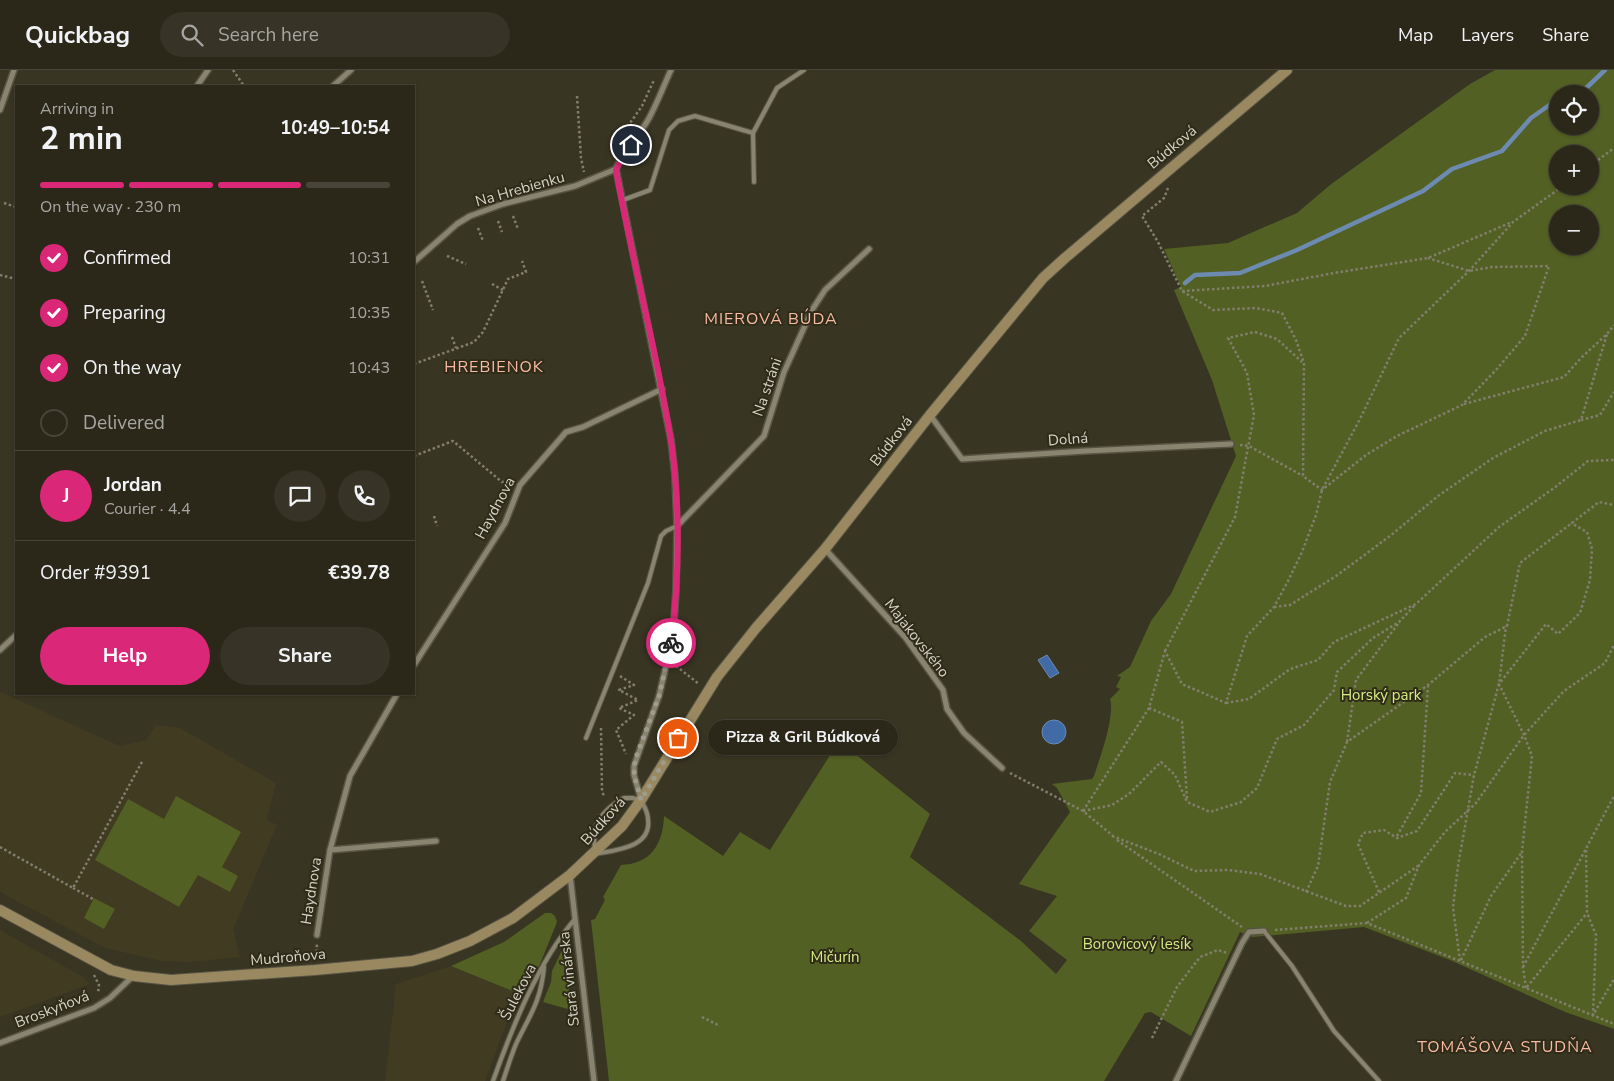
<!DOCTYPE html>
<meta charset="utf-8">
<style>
:root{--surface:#2b281a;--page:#373427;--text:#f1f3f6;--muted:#a6a6a2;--line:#474439;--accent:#db2777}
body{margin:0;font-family:"Nunito Sans",sans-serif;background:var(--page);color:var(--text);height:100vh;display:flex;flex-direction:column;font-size:19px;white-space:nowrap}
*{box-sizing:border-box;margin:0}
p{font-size:16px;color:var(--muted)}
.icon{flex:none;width:28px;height:28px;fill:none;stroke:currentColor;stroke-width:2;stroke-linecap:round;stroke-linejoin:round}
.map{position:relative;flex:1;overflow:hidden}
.side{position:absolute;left:15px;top:15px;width:400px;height:610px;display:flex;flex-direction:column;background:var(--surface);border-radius:0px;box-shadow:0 1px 4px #0004,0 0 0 1px var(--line)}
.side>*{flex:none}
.fabs{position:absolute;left:1549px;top:15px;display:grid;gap:10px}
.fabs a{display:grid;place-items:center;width:50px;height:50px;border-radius:50%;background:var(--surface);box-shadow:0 1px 4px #0004,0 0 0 1px var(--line);font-size:25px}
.pin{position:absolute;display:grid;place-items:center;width:42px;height:42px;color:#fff;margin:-21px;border:2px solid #fff;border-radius:50%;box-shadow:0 1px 5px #0007}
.courier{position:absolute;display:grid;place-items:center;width:50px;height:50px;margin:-25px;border:4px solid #db2777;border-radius:50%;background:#fff;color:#222;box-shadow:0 1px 6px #0007}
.bubble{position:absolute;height:35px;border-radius:18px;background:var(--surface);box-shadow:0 1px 4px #0004,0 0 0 1px var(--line);font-size:16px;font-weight:700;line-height:35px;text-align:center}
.headline em{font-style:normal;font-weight:700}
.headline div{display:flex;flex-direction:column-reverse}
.headline{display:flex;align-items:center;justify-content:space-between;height:85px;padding:0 25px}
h1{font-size:32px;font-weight:700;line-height:38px}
.bar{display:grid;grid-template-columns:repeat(4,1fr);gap:8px 5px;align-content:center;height:60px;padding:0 25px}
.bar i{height:6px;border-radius:4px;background:var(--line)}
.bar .on{background:var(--accent)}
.bar p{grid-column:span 4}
.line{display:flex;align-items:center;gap:12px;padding:0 25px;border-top:1px solid var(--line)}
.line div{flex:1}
.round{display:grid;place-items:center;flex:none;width:52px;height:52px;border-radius:26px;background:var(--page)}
ol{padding:0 25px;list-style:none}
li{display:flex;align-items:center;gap:15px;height:55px}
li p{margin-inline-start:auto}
li .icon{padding:5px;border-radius:50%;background:var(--accent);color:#fff;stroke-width:4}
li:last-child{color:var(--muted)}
li i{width:28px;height:28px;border:2px solid var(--line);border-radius:50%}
.primary-button{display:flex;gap:10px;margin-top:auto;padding:10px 25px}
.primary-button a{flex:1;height:58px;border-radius:30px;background:var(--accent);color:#fff;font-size:20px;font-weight:700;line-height:58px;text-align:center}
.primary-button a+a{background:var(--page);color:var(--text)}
header{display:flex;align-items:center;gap:30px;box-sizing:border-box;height:70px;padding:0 25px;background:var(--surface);border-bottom:1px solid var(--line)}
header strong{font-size:24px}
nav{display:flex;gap:28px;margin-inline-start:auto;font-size:18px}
.search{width:350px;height:45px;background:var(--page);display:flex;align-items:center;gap:12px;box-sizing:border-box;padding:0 18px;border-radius:28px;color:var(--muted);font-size:19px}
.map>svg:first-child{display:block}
.built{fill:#413b22}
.green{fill:#536023;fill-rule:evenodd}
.water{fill:#416ba6;stroke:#6d8ab0}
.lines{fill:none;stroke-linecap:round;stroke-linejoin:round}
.stream{stroke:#6d8ab0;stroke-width:4.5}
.lane-casing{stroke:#575443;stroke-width:6}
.street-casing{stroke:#575443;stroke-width:8}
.secondary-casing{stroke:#575443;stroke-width:12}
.path{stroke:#827e6f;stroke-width:2.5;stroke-dasharray:2.5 2.5;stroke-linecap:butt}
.lane{stroke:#89846f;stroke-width:4}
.street{stroke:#89846f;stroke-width:5}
.secondary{stroke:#9a8960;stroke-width:10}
.done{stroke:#9e9c8e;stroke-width:5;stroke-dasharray:0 9}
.route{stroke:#db2777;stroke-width:6}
.labels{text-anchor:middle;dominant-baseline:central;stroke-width:4;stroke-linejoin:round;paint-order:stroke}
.street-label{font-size:15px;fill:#d5d3c7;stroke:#2f2b19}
.park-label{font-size:15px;fill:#d5ec82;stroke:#2f2b19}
.neighbourhood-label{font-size:16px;letter-spacing:1px;fill:#f8baa1;stroke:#2f2b19}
</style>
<header>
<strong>Quickbag</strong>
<div class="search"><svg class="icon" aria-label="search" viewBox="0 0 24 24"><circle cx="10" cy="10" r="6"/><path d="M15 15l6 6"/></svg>Search here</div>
<nav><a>Map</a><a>Layers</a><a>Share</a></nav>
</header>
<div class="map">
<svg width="1614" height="1011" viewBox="0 0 1614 1011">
<rect width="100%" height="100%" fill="#393523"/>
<g class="built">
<path d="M 0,622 L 120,676 L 146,670 L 156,655 L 180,658 L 276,713 L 267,750 L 277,755 L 233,859 L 240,887 L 189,892 L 162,891 L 105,878 L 0,822 Z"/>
<path d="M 0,860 L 83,907 L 90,914 L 0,947 Z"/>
<path d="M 451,896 L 522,925 L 507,952 L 485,1011 L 385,1011 L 396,914 Z"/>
</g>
<g class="green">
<path d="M 1495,0 L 1614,0 L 1614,959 L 1565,942 L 1450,890 L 1364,857 L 1253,867 L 1240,862 L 1191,966 L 1151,942 L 1145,943 L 1104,1011 L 609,1011 L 591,850 L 595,849 L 605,830 L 603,827 L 621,795 C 651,794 663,774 664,746 L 723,786 L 740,762 L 770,780 L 839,671 L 930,744 L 910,787 L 1021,871 L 1056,904 L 1067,890 L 1029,861 L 1057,826 L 1019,814 L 1070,742 L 1057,718 L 1052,714 L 1092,709 L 1094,706 C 1100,687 1115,648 1110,629 L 1120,619 L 1116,617 L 1121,607 L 1117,606 L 1130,597 L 1151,551 L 1171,524 L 1236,386 L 1212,310 L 1174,220 L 1181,217 L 1164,179 L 1228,173 L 1297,143 L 1330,115 L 1470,14 ZM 1558,24 L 1590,24 L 1590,56 L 1558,56 ZM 1558,84 L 1590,84 L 1590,116 L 1558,116 ZM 1558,144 L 1590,144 L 1590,176 L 1558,176 Z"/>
<path d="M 176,726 L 241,762 L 222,797 L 238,806 L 230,822 L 198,805 L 179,837 L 95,790 L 128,729 L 164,749 Z"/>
<path d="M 94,828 L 115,839 L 104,859 L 84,848 Z"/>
<path d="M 545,843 L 551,843 L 555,846 L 557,852 L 540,894 L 522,925 L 451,896 L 504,872 Z"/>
<path d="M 565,874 L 571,940 L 543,932 L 551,912 L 552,901 Z"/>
</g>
<g class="water">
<path d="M 1047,585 L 1059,603 L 1050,608 L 1038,590 Z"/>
<circle cx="1054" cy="662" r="12"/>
</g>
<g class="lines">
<g class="stream">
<path d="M 1571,24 L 1582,22 L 1605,0"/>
<path d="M 1185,213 L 1195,205 L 1240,203 L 1297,180 L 1423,121 L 1452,99 L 1502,81 L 1531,48 L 1558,29"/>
</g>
<defs>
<g id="lane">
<path d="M 754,112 L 753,63 L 777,18 L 804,0"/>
<path d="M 623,130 L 650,120 L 669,60 L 678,51 L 695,46 L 753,63"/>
<path d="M 586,668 L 648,513 L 661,466 L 666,461 L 677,456"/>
<path d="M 624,728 L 632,728 L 641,730 C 644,736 648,742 648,749 C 652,778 615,780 595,784 C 595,776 593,767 595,760 C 598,746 612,734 624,728 Z"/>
<path d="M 1264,861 L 1292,896 L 1334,961 L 1379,1011"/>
<path d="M 493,1011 C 512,958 538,892 575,849"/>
<path d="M 503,1011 C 507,999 511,986 516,974 C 530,945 541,931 544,897"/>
</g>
<g id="street">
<path d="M 197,16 L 208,0"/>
<path d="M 333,16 L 351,0"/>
<path d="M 0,40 L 14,0"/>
<path d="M 414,192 L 457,154 L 470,146 L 503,134 L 575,116 L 616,99"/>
<path d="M 930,345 L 962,389 L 1085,381 L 1231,374"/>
<path d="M 677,456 L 764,366 L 784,302 L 812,240 L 825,220 L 869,179"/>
<path d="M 825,479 L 905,567 L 943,620 L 947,639 L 964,663 L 1002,698"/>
<path d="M 0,580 L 16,565"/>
<path d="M 414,595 L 505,453 L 520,415 L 566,362 L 583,357 L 662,319"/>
<path d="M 397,624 L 350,706 L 330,780 L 436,771"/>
<path d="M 641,729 L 634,705 L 634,696 L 659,626 L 671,575 L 674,552 L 676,520 L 677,456 L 675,406 L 671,370 L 616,99 C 623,81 638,67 648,50 C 657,34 663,17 671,0"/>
<path d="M 570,805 L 594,1011"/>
<path d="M 317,865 L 330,780"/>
<path d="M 0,973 L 94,938 L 110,928 L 133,906"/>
<path d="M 1176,1011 L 1242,873 L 1249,862 L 1264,861"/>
</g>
<path id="secondary" d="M 0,840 L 111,900 L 134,906 L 171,910 L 315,900 L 412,891 L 437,884 L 470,871 L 513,848 L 570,805 L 622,756 L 641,730 L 717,607 L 756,558 L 825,479 L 930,345 L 1043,208 L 1065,188 L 1287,0"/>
</defs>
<use href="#lane" class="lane-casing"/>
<use href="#street" class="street-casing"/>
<use href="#secondary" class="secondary-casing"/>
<g class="path">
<path d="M 233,0 L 244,16"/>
<path d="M 577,26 L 581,88 L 584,102"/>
<path d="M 616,73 L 642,36 L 654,10"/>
<path d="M 1590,96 L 1614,78"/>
<path d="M 1168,118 L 1164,128 L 1142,146 L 1158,172 L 1182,221 L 1213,240 L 1256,238 L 1282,243 L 1296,270 L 1304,293 L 1303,406 L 1322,420 L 1366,385 L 1397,366 L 1462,335 L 1496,300 L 1525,266 L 1549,196 L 1492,197 L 1469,201 L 1428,188"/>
<path d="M 4,133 L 16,137"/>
<path d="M 513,146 L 518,159"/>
<path d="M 498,151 L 502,162"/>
<path d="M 478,158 L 483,171"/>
<path d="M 447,186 L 466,194"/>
<path d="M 0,205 L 16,209"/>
<path d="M 422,211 L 433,240"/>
<path d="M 492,214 L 503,220"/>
<path d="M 1182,221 L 1265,216 L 1334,203 L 1428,188 L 1512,152"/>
<path d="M 452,267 L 456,278"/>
<path d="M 414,294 L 474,272 L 483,262 L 508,209 L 526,202 L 522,191"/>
<path d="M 1464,334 L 1564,307 L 1581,288 L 1607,264 L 1614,255"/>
<path d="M 1581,350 L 1600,345 L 1614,322"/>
<path d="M 1240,375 L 1249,376 L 1303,406"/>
<path d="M 414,386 L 453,371 L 502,412 L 512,410"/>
<path d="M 434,446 L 437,456"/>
<path d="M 1274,537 L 1290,535 L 1336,506 L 1390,466 L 1438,426 L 1493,388 L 1545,361 L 1581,350 L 1607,264"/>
<path d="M 1165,581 L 1235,447 L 1254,345 L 1247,303 L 1228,268 L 1255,262 L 1277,269 L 1302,292"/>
<path d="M 676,596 L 699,614"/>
<path d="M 620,606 L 634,615 L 619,620 L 638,630 L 619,638 L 634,645 L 616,660 L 626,684"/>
<path d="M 1226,633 L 1249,629 L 1290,599 L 1318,590 L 1334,572 L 1416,534 L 1499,457 L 1554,418 L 1588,391 L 1614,390"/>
<path d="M 1149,638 L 1182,652 L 1187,729"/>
<path d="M 601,658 L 602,721 L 604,726"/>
<path d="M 1347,672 L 1356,610 L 1398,554"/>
<path d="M 1010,703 L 1083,741 L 1113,766"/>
<path d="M 1083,741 L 1149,638 L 1165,581 L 1182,614 L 1226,633 L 1247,566 L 1274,537 L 1288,511 L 1302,482 L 1316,445 L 1322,420 L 1360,349 L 1399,268 L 1469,201 L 1513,152 L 1563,116"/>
<path d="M 1083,741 L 1112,735 L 1129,724 L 1161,692 L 1175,705 L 1187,732 L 1210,742 L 1241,732 L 1257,718 L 1277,669 L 1304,655 L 1334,620 L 1337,602 L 1373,568 L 1399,552 L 1416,534"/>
<path d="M 1112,766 L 1159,784 L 1194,801 L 1228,800 L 1260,804 L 1346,836 L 1360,836 L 1418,796"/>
<path d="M 1397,766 L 1421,723 L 1428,616"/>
<path d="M 1117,770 L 1242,857"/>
<path d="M 0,777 L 73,818 L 143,690"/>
<path d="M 1586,780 L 1587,843 L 1596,865 L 1593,945 L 1614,909"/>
<path d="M 73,818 L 93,829"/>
<path d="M 1306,822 L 1318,796 L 1330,712 L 1347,672 L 1428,615 L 1485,567 L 1507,556 L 1520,493 L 1599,432 L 1614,435"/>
<path d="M 1379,822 L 1358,774 L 1363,763 L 1384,760 L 1397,768 L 1417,761 L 1455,703 L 1474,705"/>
<path d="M 1367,853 L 1406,828 L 1419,795 L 1445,762 L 1476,733 L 1524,665 L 1564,621 L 1605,593 L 1614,575"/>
<path d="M 1275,860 L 1367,853 L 1614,954"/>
<path d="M 316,887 L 317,874"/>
<path d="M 1461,890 L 1491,826 L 1522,782"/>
<path d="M 1460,891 L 1453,837 L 1458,796 L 1474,705 L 1499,614 L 1506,556"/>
<path d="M 1523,897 L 1614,726"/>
<path d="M 94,905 L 99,915 L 98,923"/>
<path d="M 1527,917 L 1587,843"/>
<path d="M 1526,918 L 1523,898 L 1522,781 L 1532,686 L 1524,665 L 1499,614 L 1546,554 L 1558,564 L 1580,543 L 1590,510 L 1592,479 L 1587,462 L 1571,453"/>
<path d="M 702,947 L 720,956"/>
<path d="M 1152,968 L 1177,917 L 1200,887 L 1218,880 L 1227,883"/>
</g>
<use href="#lane" class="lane"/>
<use href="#street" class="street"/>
<use href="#secondary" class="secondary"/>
</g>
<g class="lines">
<path class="done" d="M 671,573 L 659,626 L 635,690 L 634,705 L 641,730 L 678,668"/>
<path class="route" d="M 631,75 L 625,82 L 616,100 C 628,168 645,236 659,305 C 665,338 673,372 675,406 C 680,462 678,518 671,573"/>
</g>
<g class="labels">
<g class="street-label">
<text transform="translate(1172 77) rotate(-40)">Búdková</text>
<text transform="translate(520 119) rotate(-16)">Na Hrebienku</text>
<text transform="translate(767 317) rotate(-71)">Na stráni</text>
<text transform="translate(1068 369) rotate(-4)">Dolná</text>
<text transform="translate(891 371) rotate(-52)">Búdková</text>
<text transform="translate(495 438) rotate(-62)">Haydnova</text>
<text transform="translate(917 568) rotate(52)">Majakovského</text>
<text transform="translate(603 751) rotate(-48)">Búdková</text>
<text transform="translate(311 821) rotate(-81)">Haydnova</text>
<text transform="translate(288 887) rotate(-5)">Mudroňova</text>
<text transform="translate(569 909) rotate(-96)">Stará vinárska</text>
<text transform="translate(518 922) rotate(-63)">Šulekova</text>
<text transform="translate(52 939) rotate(-21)">Broskyňová</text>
</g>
<g class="park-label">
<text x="1381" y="625">Horský park</text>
<text x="1137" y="874">Borovicový lesík</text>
<text x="835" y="887">Mičurín</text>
</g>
<g class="neighbourhood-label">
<text x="771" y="249">MIEROVÁ BÚDA</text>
<text x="494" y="297">HREBIENOK</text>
<text x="1505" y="977">TOMÁŠOVA STUDŇA</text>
</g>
</g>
</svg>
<div class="fabs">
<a><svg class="icon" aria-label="locate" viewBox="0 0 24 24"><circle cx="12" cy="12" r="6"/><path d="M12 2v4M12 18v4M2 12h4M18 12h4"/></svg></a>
<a>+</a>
<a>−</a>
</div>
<div class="pin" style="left:678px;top:668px;background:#ea580c"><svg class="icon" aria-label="bag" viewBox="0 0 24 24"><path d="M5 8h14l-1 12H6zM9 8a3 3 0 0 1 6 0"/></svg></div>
<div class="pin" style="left:631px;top:75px;background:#1f2937"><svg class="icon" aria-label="home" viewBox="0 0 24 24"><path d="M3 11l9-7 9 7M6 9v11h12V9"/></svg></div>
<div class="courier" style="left:671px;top:573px"><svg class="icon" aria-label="bike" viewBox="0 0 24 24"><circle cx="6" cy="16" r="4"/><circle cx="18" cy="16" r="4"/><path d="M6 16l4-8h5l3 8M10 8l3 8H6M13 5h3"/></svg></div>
<div class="bubble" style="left:708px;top:650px;width:190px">Pizza &amp; Gril Búdková</div>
<section class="side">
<div class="headline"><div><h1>2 min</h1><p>Arriving in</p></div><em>10:49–10:54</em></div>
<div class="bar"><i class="on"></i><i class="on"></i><i class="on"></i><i></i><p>On the way · 230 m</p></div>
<ol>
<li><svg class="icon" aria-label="check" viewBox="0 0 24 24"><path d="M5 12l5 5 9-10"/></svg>Confirmed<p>10:31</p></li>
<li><svg class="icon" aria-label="check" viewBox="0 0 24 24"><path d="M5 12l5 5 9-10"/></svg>Preparing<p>10:35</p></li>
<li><svg class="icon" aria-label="check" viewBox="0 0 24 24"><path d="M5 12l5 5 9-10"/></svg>On the way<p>10:43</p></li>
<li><i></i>Delivered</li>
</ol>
<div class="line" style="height:90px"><b class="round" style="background:var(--accent);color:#fff">J</b><div><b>Jordan</b><p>Courier · 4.4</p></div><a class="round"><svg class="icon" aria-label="chat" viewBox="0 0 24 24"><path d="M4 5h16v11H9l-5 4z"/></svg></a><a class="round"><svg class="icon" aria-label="phone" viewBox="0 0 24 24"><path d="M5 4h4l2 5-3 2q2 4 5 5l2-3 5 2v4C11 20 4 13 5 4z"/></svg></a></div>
<div class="line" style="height:65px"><div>Order #9391</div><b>€39.78</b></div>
<div class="primary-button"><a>Help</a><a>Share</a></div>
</section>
</div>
